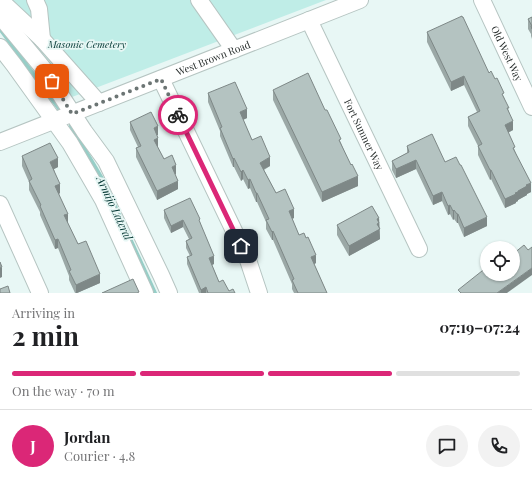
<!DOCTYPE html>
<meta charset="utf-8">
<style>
:root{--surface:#fff;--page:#f2f2f2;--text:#202124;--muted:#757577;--line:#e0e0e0;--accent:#db2777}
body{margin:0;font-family:"Playfair Display",serif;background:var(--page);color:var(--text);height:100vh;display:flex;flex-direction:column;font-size:15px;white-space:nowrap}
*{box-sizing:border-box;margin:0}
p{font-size:13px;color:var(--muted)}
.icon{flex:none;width:22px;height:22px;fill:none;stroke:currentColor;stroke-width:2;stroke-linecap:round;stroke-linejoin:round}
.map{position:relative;height:293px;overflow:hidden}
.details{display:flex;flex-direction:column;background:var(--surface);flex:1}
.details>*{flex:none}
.controls{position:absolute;left:480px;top:241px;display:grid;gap:8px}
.controls a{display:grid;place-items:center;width:40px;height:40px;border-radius:50%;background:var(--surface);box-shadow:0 1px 3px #0004;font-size:20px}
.pin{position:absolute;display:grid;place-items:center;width:34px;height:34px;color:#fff;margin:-17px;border-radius:8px;box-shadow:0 2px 6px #0006}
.courier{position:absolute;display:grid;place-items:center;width:40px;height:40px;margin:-20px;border:3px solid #db2777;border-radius:50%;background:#fff;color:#222;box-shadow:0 1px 5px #0007}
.overview em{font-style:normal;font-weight:700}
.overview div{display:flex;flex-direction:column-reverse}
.overview{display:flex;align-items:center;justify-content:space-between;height:68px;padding:0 12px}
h1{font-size:26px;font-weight:700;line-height:30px}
.bar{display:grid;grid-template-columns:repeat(4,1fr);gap:6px 4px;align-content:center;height:48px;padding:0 12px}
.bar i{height:5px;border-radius:3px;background:var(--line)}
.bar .selected{background:var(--accent)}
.bar p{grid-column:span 4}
.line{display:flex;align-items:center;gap:10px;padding:0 12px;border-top:1px solid var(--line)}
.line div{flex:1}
.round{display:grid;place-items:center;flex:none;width:42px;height:42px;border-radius:21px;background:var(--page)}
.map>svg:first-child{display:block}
.green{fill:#bfede7}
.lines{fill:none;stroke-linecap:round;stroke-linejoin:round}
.stream{stroke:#96cec7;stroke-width:4}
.minor-casing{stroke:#b6c5c2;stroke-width:18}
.minor{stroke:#fff;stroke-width:16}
.wall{fill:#9ba8a6}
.shaded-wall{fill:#7e8887}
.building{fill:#b4c3c1;stroke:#7e8887}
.done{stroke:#6c7574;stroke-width:4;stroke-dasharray:0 7.2}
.route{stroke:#db2777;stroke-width:5}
.labels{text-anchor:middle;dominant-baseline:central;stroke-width:3.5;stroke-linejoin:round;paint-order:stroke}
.park-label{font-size:10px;font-style:italic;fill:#023935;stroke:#e8f7f5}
.street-label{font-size:10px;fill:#292f2e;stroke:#e8f7f5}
.water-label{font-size:11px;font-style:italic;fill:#003430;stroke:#e8f7f5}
</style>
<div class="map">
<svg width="532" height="293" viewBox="0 0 532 293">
<rect width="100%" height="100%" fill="#e8f7f5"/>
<path class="green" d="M 0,0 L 326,0 L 72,97 L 2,9 Z"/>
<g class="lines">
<g class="stream">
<path d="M 0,29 L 60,110"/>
<path d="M 71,126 L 104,182 L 155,293"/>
</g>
<defs>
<g id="minor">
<path d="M 0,0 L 42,39 L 99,103"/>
<path d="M 35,0 L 39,9 L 42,39"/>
<path d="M 199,0 L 234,50"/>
<path id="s1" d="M 482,0 L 532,107"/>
<path d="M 0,16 L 43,68 L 84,131 L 106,161 L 161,275 L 169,293"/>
<path id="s2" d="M 309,20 L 419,249"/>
<path d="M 0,47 L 14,65 L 70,143 L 88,174 L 103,200 L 145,293"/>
<path d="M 161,79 L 248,260 L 259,293"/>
<path id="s3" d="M 0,142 L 360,0"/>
<path d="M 0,204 L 40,293"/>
</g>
</defs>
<use href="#minor" class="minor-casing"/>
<use href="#minor" class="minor"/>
</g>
<g class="wall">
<path d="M 532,17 L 532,39 L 531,36 L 531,34 L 528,29 L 528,19 Z"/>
<path d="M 427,32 L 489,73 L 504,97 L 509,112 L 513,130 L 508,133 L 531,192 L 527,194 L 527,195 L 518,200 L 518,201 L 516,202 L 516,203 L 505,208 L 491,179 L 490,180 L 478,155 L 478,146 L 468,126 L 468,117 L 477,112 L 464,85 L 451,91 L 427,42 Z"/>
<path d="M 273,90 L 325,110 L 341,143 L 358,186 L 322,202 L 273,100 Z"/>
<path d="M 208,93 L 247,118 L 243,120 L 252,140 L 270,166 L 264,170 L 276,193 L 294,218 L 292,219 L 299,235 L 316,263 L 314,264 L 327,293 L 294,293 L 292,289 L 292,284 L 273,240 L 272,240 L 266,229 L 266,222 L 257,202 L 256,202 L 250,188 L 248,189 L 243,179 L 241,181 L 234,167 L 233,167 L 220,136 L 220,131 L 208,102 Z"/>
<path d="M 130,122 L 158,135 L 157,135 L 158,146 L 157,147 L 164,159 L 176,174 L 175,174 L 178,189 L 157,200 L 136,157 L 136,148 L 138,147 L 130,130 Z"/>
<path d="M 407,146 L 445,162 L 487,226 L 464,237 L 458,223 L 457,223 L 454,219 L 453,220 L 450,214 L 448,215 L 442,201 L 433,205 L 416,169 L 396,178 L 392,170 L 392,161 L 407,153 Z"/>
<path d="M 22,156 L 58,167 L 54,169 L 60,193 L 59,194 L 67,223 L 78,244 L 100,283 L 77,293 L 75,293 L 69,280 L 69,276 L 58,248 L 55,249 L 40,215 L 40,212 L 29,190 L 29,182 L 22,166 Z"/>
<path d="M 164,210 L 200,222 L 214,264 L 212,265 L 219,282 L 229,291 L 235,293 L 199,293 L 187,264 L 187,257 L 190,256 L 186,248 L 186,241 L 189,239 L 183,227 L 171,233 L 164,218 Z"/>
<path d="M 379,218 L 380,239 L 349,256 L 337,235 L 337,225 Z"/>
</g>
<g class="shaded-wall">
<path d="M 464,76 L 464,85 L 451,91 L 451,82 Z"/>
<path d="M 247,109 L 247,118 L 240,121 L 240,112 Z"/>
<path d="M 513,121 L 513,130 L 505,134 L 505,125 Z"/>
<path d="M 158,126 L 158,135 L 154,136 L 154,128 Z"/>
<path d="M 158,138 L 158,146 L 154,149 L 154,140 Z"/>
<path d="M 270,157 L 270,166 L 260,171 L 260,163 Z"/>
<path d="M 58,158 L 58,167 L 50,171 L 50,162 Z"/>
<path d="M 234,158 L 234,167 L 233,167 L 233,159 Z"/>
<path d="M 416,160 L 416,169 L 396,178 L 396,169 Z"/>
<path d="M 176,165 L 176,174 L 172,176 L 172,167 Z"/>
<path d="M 243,170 L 243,179 L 241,181 L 241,172 Z"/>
<path d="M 490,170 L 491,170 L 491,179 L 490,180 Z"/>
<path d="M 358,176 L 358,186 L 322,202 L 322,192 Z"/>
<path d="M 250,179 L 250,188 L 248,189 L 248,180 Z"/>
<path d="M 178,181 L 178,189 L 157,200 L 157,191 Z"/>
<path d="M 531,183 L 531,192 L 527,194 L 527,195 L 518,200 L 518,201 L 516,202 L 516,203 L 505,208 L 505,199 L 515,193 L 526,185 Z"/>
<path d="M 60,184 L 60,193 L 55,196 L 55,186 Z"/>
<path d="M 442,192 L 442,201 L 433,205 L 433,196 Z"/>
<rect x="256" y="193" width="1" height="9"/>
<path d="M 450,205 L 450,214 L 448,215 L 448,206 Z"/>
<path d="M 294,209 L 294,218 L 289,220 L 289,211 Z"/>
<path d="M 454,210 L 454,219 L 453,220 L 453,211 Z"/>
<path d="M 68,214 L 68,223 L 64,225 L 64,215 Z"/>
<rect x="457" y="214" width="1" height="9"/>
<path d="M 487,217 L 487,226 L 464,237 L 464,228 Z"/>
<path d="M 379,218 L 380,239 L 349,256 L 349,246 L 377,219 Z"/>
<path d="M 183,220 L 183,227 L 171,233 L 171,226 Z"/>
<path d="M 273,231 L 273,240 L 272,240 L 272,232 Z"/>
<path d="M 58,239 L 58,248 L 55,249 L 55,240 Z"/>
<path d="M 316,255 L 316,263 L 311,266 L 311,257 Z"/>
<path d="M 214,256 L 214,264 L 209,266 L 209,258 Z"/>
<path d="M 2,267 L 2,277 L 0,278 L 0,268 Z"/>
<path d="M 532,268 L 532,275 L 507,293 L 497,293 Z"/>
<path d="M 100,274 L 100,283 L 77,293 L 76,293 L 76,285 Z"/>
<path d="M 206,287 L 206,293 L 201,293 L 201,290 Z"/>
</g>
<g class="building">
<path d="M 462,16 L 462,17 L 463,17 L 489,73 L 491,71 L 495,79 L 497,78 L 504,93 L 502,94 L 509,108 L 507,108 L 513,121 L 505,125 L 515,147 L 513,148 L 515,152 L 531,183 L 526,185 L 527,186 L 518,191 L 518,192 L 515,193 L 516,194 L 505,199 L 491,170 L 490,170 L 478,146 L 482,144 L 468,117 L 480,111 L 464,76 L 451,82 L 427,32 Z"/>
<path d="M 532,17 L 532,29 L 531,26 L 532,26 L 528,19 Z"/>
<path d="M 308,73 L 325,110 L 327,110 L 341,139 L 339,140 L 351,165 L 352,164 L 358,176 L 322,192 L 273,90 Z"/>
<path d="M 235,82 L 247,109 L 240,112 L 252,140 L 261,136 L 270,157 L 260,163 L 276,193 L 285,189 L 294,209 L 289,211 L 299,235 L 304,233 L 306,238 L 308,237 L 316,255 L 311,257 L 327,293 L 298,293 L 292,280 L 294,279 L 273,231 L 272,232 L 266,220 L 269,219 L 257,193 L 256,193 L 250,179 L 248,180 L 243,170 L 241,172 L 234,158 L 233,159 L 220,128 L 222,127 L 208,93 Z"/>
<path d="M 151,112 L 158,126 L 154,128 L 158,138 L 154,140 L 164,159 L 172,155 L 176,165 L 172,167 L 178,181 L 157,191 L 136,148 L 141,146 L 130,122 Z"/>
<path d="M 432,134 L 445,162 L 456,157 L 460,165 L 461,165 L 487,217 L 464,228 L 458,214 L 457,214 L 454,210 L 453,211 L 450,205 L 448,206 L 442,192 L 433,196 L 416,160 L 396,169 L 392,161 L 409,152 L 407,146 Z"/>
<path d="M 50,143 L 58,158 L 50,162 L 60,184 L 55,186 L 68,214 L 64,215 L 78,244 L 86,241 L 100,274 L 76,285 L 69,271 L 71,270 L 58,239 L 55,240 L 40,206 L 41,205 L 29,181 L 32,179 L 22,156 Z"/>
<path d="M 190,198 L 200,219 L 199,220 L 214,256 L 209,258 L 219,282 L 223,280 L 229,291 L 233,289 L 235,293 L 208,293 L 206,287 L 201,290 L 187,257 L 192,255 L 186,241 L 192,238 L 183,220 L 171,226 L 164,210 Z"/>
<path d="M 372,206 L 379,218 L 377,219 L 379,223 L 377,224 L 380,229 L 349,246 L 337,225 Z"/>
<path d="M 524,245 L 528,250 L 532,247 L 532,268 L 497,293 L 461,293 L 458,290 L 487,267 L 487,274 L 513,274 L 513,254 Z"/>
<path d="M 0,262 L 2,267 L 0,268 Z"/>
<path d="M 133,279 L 139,292 L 137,293 L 102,293 Z"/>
<path d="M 8,286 L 10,293 L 0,293 L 0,289 Z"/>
</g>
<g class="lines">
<path class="done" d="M 52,81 L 72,114 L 161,79 L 178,115"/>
<path class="route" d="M 178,115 L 241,246"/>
</g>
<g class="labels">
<g class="park-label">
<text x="87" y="44">Masonic Cemetery</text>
</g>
<g class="street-label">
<text stroke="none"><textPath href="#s1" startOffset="59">Old West Way</textPath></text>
<text stroke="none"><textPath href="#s3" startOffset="229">West Brown Road</textPath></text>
<text stroke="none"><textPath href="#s2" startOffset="127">Fort Sumner Way</textPath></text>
</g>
<g class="water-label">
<text transform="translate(115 208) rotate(65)">Armijo Lateral</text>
</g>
</g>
</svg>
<div class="controls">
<a><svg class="icon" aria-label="locate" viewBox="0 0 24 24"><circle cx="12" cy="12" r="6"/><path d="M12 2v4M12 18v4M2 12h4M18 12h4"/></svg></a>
</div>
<div class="pin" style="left:52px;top:81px;background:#ea580c"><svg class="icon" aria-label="bag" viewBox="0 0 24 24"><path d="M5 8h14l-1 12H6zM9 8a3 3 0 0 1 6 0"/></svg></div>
<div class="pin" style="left:241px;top:246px;background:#1f2937"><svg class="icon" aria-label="home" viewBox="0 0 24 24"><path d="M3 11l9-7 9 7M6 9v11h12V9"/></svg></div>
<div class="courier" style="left:178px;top:115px"><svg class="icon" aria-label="bike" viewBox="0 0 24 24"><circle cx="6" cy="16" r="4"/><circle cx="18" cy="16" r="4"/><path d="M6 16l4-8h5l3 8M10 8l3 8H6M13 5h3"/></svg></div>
</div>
<section class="details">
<div class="overview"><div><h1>2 min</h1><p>Arriving in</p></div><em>07:19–07:24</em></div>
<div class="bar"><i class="selected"></i><i class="selected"></i><i class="selected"></i><i></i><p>On the way · 70 m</p></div>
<div class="line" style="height:72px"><b class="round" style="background:var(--accent);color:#fff">J</b><div><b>Jordan</b><p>Courier · 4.8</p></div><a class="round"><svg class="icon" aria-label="chat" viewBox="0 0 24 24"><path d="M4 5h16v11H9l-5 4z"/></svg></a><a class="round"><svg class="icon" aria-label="phone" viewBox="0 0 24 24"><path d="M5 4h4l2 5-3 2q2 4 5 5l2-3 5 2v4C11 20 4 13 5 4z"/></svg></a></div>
</section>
